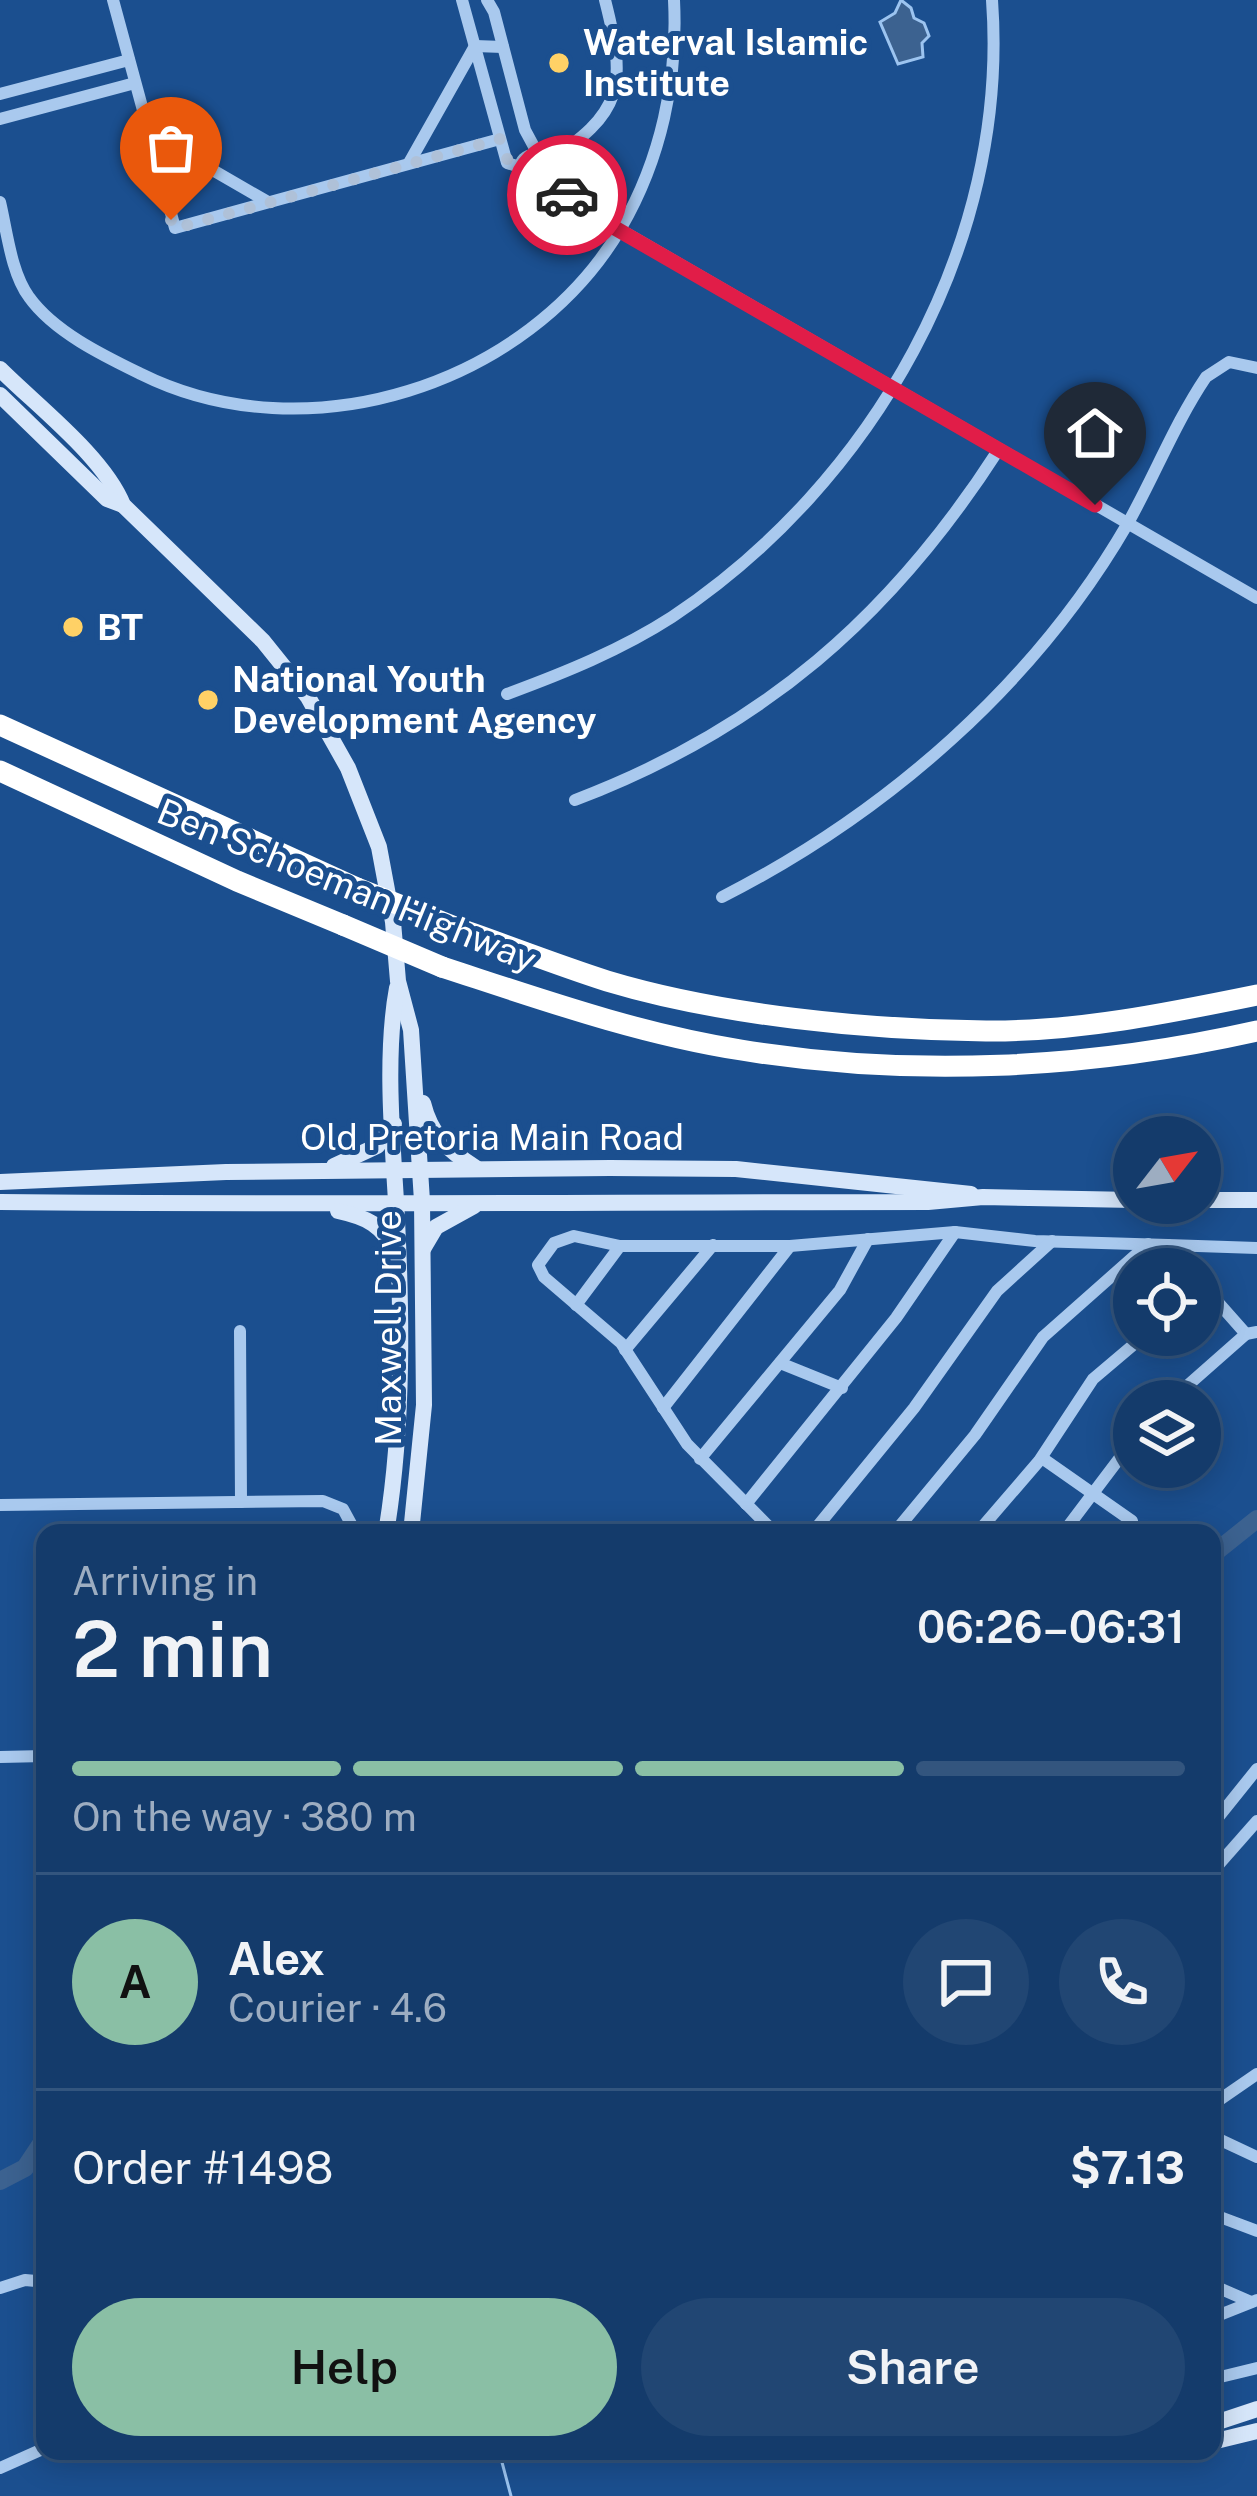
<!DOCTYPE html>
<meta charset="utf-8">
<style>
:root{--surface:#143b6b;--page:#214673;--text:#f1f3f6;--muted:#9dadc1;--line:#33557e;--accent:#8abfa5}
body{margin:0;font-family:"Public Sans",sans-serif;background:var(--page);color:var(--text);height:100vh;display:flex;flex-direction:column;font-size:45px;white-space:nowrap}
*{box-sizing:border-box;margin:0}
p{font-size:39px;color:var(--muted)}
.icon{flex:none;width:66px;height:66px;fill:none;stroke:currentColor;stroke-width:2;stroke-linecap:round;stroke-linejoin:round}
.map{position:relative;flex:1;overflow:hidden}
.panel{position:absolute;left:36px;top:1524px;width:1185px;height:936px;display:flex;flex-direction:column;background:var(--surface);border-radius:24px;box-shadow:0 6px 30px #0003,0 0 0 3px var(--line)}
.panel>*{flex:none}
.needle{width:78px;rotate:59deg}
.buttons{position:absolute;left:1113px;top:1116px;display:grid;gap:24px}
.buttons a{display:grid;place-items:center;width:108px;height:108px;border-radius:50%;background:var(--surface);box-shadow:0 6px 30px #0003,0 0 0 3px var(--line);font-size:60px}
.pin{position:absolute;display:grid;place-items:center;width:102px;height:102px;color:#fff;margin:-123px -51px;border-radius:50% 50% 50% 0;rotate:-45deg;box-shadow:0 0 12px #0007}
.pin .icon{rotate:45deg}
.courier{position:absolute;display:grid;place-items:center;width:120px;height:120px;margin:-60px;border:9px solid #e11d48;border-radius:50%;background:#fff;color:#222;box-shadow:0 3px 15px #0007}
.headline em{font-style:normal;font-weight:600}
.headline div{display:flex;flex-direction:column-reverse}
.headline{display:flex;align-items:center;justify-content:space-between;height:204px;padding:0 36px}
h1{font-size:78px;font-weight:600;line-height:90px}
.bar{display:grid;grid-template-columns:repeat(4,1fr);gap:18px 12px;align-content:center;height:144px;padding:0 36px}
.bar i{height:15px;border-radius:9px;background:var(--line)}
.bar .active{background:var(--accent)}
.bar p{grid-column:span 4}
.line{display:flex;align-items:center;gap:30px;padding:0 36px;border-top:3px solid var(--line)}
.line div{flex:1}
.round{display:grid;place-items:center;flex:none;width:126px;height:126px;border-radius:63px;background:var(--page)}
.cta{display:flex;gap:24px;margin-top:auto;padding:24px 36px}
.cta a{flex:1;height:138px;border-radius:72px;background:var(--accent);color:#111;font-size:48px;font-weight:600;line-height:138px;text-align:center}
.cta a+a{background:var(--page);color:var(--text)}
.map>svg:first-child{display:block}
.water{fill:#3c6290;stroke:#9cc4f0;stroke-width:3}
.lines{fill:none;stroke-linecap:round;stroke-linejoin:round}
.stream{stroke:#9cc4f0;stroke-width:3}
.river{stroke:#3c6290;stroke-width:18}
.minor{stroke:#a9c9ee;stroke-width:12}
.secondary{stroke:#d6e6fa;stroke-width:16}
.motorway{stroke:#fff;stroke-width:21}
.motorway-bridge{stroke:#fff;stroke-width:21}
.done{stroke:#afc1d8;stroke-width:12;stroke-dasharray:0 21.6}
.route{stroke:#e11d48;stroke-width:15}
.poi-dot{fill:#ffd166;stroke:#1b4f8f;stroke-width:4.5}
.labels{text-anchor:middle;dominant-baseline:central;stroke-width:10;stroke-linejoin:round;paint-order:stroke}
.poi-label{font-size:36px;font-weight:bold;fill:#fff;stroke:#1b4f8f;text-anchor:start}
.street-label{font-size:36px;fill:#fff;stroke:#1b4f8f}
</style>
<div class="map">
<svg width="1257" height="2496" viewBox="0 0 1257 2496">
<rect width="100%" height="100%" fill="#1b4f8f"/>
<path class="water" d="M 901,0 L 911,8 L 914,18 L 924,23 L 929,36 L 922,43 L 923,57 L 898,64 L 880,22 L 895,13 Z"/>
<g class="lines">
<path class="stream" d="M 499,2451 L 511,2496"/>
<g class="river">
<path d="M 1212,1555 L 1257,1519"/>
<path d="M 0,2181 L 25,2168 L 45,2138"/>
</g>
<g class="minor">
<path d="M 113,0 L 175,228 L 500,139"/>
<path d="M 462,0 L 507,163 L 520,167"/>
<path d="M 487,0 L 494,12 L 525,130 L 539,156"/>
<path d="M 0,94 L 129,60"/>
<path d="M 0,119 L 135,83"/>
<path d="M 147,132 L 268,202"/>
<circle cx="533" cy="168" r="13"/>
<path d="M 409,163 L 475,46 L 503,47"/>
<path d="M 545,163 C 624,113 627,86 605,0"/>
<path d="M 536,181 L 1257,598"/>
<path d="M 0,202 C 7,231 11,273 29,297 C 54,332 104,356 141,374 C 306,456 528,386 621,228 C 661,159 678,80 674,0"/>
<path d="M 507,694 C 564,673 621,650 672,617 C 872,484 1010,245 992,0"/>
<path d="M 575,800 C 762,729 891,617 999,449"/>
<path d="M 722,897 C 887,813 1035,684 1128,523 C 1155,475 1175,423 1206,377 L 1229,362 L 1257,368"/>
<path d="M 1168,1245 L 1257,1248"/>
<path d="M 1200,1282 L 1246,1334"/>
<path d="M 576,1305 L 620,1246"/>
<path d="M 240,1331 L 241,1502"/>
<path d="M 625,1350 L 713,1245"/>
<path d="M 780,1363 L 842,1388"/>
<path d="M 1170,1401 L 1246,1334 L 1257,1332"/>
<path d="M 663,1408 L 790,1246"/>
<path d="M 1042,1458 L 1132,1521"/>
<path d="M 700,1459 L 840,1290 L 868,1239"/>
<path d="M 746,1504 L 896,1318 L 955,1232"/>
<path d="M 0,1505 L 323,1501 L 343,1509 L 356,1533"/>
<path d="M 775,1533 L 687,1444 L 621,1343 L 544,1277 L 538,1265 L 554,1243 L 574,1236 L 620,1246 L 790,1246 L 955,1232 L 1035,1241 L 1168,1245 L 1189,1269"/>
<path d="M 812,1533 L 914,1408 L 997,1291 L 1052,1241"/>
<path d="M 894,1533 L 975,1435 L 1043,1337 L 1148,1244"/>
<path d="M 977,1533 L 1039,1461 L 1093,1379 L 1145,1335"/>
<path d="M 1063,1533 L 1134,1439"/>
<path d="M 0,1757 L 45,1756"/>
<path d="M 1212,1825 L 1257,1769"/>
<path d="M 1212,1872 L 1257,1821"/>
<path d="M 1212,2105 L 1257,2074"/>
<path d="M 1212,2136 L 1257,2157"/>
<path d="M 1212,2214 L 1257,2231"/>
<path d="M 1212,2285 L 1251,2302"/>
<path d="M 0,2288 L 25,2280 L 36,2281 L 42,2288 L 45,2305"/>
<path d="M 1212,2318 L 1257,2300"/>
<path d="M 1212,2379 L 1257,2368"/>
<path d="M 0,2468 L 45,2448"/>
</g>
<g class="secondary">
<path d="M 0,369 C 37,406 104,457 123,505 L 263,641 L 308,697 L 348,768 L 379,847 L 393,922 L 398,981 L 411,1030 L 422,1201 L 424,1405 L 411,1533"/>
<path d="M 0,395 L 107,499 L 123,505"/>
<path d="M 423,1103 C 431,1136 448,1150 476,1168"/>
<path d="M 334,1166 L 377,1146 L 394,1124"/>
<path d="M 0,1182 L 226,1172 L 610,1168 L 736,1169 L 971,1194"/>
<path d="M 1200,1200 L 1257,1200"/>
<path d="M 0,1202 C 309,1205 618,1202 928,1202 L 983,1197 L 1134,1200"/>
<path d="M 338,1211 C 366,1217 384,1225 395,1253"/>
<path d="M 423,1249 L 436,1227 L 474,1206"/>
<path d="M 386,1533 C 404,1425 402,1310 396,1201 C 392,1134 385,1053 397,988"/>
<path d="M 1212,2424 L 1257,2409"/>
<path d="M 1212,2442 L 1257,2431"/>
</g>
<g class="motorway">
<path d="M 0,725 L 357,888"/>
<path d="M 0,771 L 237,881 L 343,925"/>
<path d="M 460,929 C 509,946 557,965 607,981 C 720,1015 868,1030 986,1031 C 1076,1032 1169,1013 1257,995"/>
<path d="M 442,967 C 540,999 639,1034 741,1050 C 912,1078 1088,1069 1257,1031"/>
</g>
<g class="motorway-bridge">
<path d="M 357,888 L 460,929"/>
<path d="M 343,925 L 442,967"/>
</g>
</g>
<g class="lines">
<path class="done" d="M 171,220 L 175,228 L 184,226 L 500,139 L 510,167 L 520,167 L 530,155 L 539,156 L 567,195"/>
<path class="route" d="M 567,195 L 575,205 L 1095,505"/>
</g>
<g class="poi-dot">
<circle cx="559" cy="63" r="12"/>
<circle cx="73" cy="627" r="12"/>
<circle cx="208" cy="700" r="12"/>
</g>
<g class="labels">
<g class="poi-label">
<text x="583" y="42">Waterval Islamic<tspan x="583" dy="41">Institute</tspan></text>
<text x="97" y="627">BT</text>
<text x="232" y="679">National Youth<tspan x="232" dy="41">Development Agency</tspan></text>
</g>
<g class="street-label">
<text transform="translate(347 885) rotate(22)">Ben Schoeman Highway</text>
<text x="492" y="1137">Old Pretoria Main Road</text>
<text transform="translate(388 1328) rotate(-90)">Maxwell Drive</text>
</g>
</g>
</svg>
<div class="buttons">
<a><svg class="needle" viewBox="-14 -14 28 28"><path d="M0-13l5 13h-10z" fill="#e53935"/><path d="M0 13l5-13h-10z" fill="#9dadc1"/></svg></a>
<a><svg class="icon" aria-label="locate" viewBox="0 0 24 24"><circle cx="12" cy="12" r="6"/><path d="M12 2v4M12 18v4M2 12h4M18 12h4"/></svg></a>
<a><svg class="icon" aria-label="layers" viewBox="0 0 24 24"><path d="M12 4l9 5-9 5-9-5zM3 14l9 5 9-5"/></svg></a>
</div>
<div class="pin" style="left:171px;top:220px;background:#ea580c"><svg class="icon" aria-label="bag" viewBox="0 0 24 24"><path d="M5 8h14l-1 12H6zM9 8a3 3 0 0 1 6 0"/></svg></div>
<div class="pin" style="left:1095px;top:505px;background:#1f2937"><svg class="icon" aria-label="home" viewBox="0 0 24 24"><path d="M3 11l9-7 9 7M6 9v11h12V9"/></svg></div>
<div class="courier" style="left:567px;top:195px"><svg class="icon" aria-label="car" viewBox="0 0 24 24"><path d="M5 17H2v-5l4-1 3-4h7l3 4 3 1v5h-3M9 17h6M6 11h13"/><circle cx="7" cy="17" r="2"/><circle cx="17" cy="17" r="2"/></svg></div>
<section class="panel">
<div class="headline"><div><h1>2 min</h1><p>Arriving in</p></div><em>06:26–06:31</em></div>
<div class="bar"><i class="active"></i><i class="active"></i><i class="active"></i><i></i><p>On the way · 380 m</p></div>
<div class="line" style="height:216px"><b class="round" style="background:var(--accent);color:#111">A</b><div><b>Alex</b><p>Courier · 4.6</p></div><a class="round"><svg class="icon" aria-label="chat" viewBox="0 0 24 24"><path d="M4 5h16v11H9l-5 4z"/></svg></a><a class="round"><svg class="icon" aria-label="phone" viewBox="0 0 24 24"><path d="M5 4h4l2 5-3 2q2 4 5 5l2-3 5 2v4C11 20 4 13 5 4z"/></svg></a></div>
<div class="line" style="height:156px"><div>Order #1498</div><b>$7.13</b></div>
<div class="cta"><a>Help</a><a>Share</a></div>
</section>
</div>
